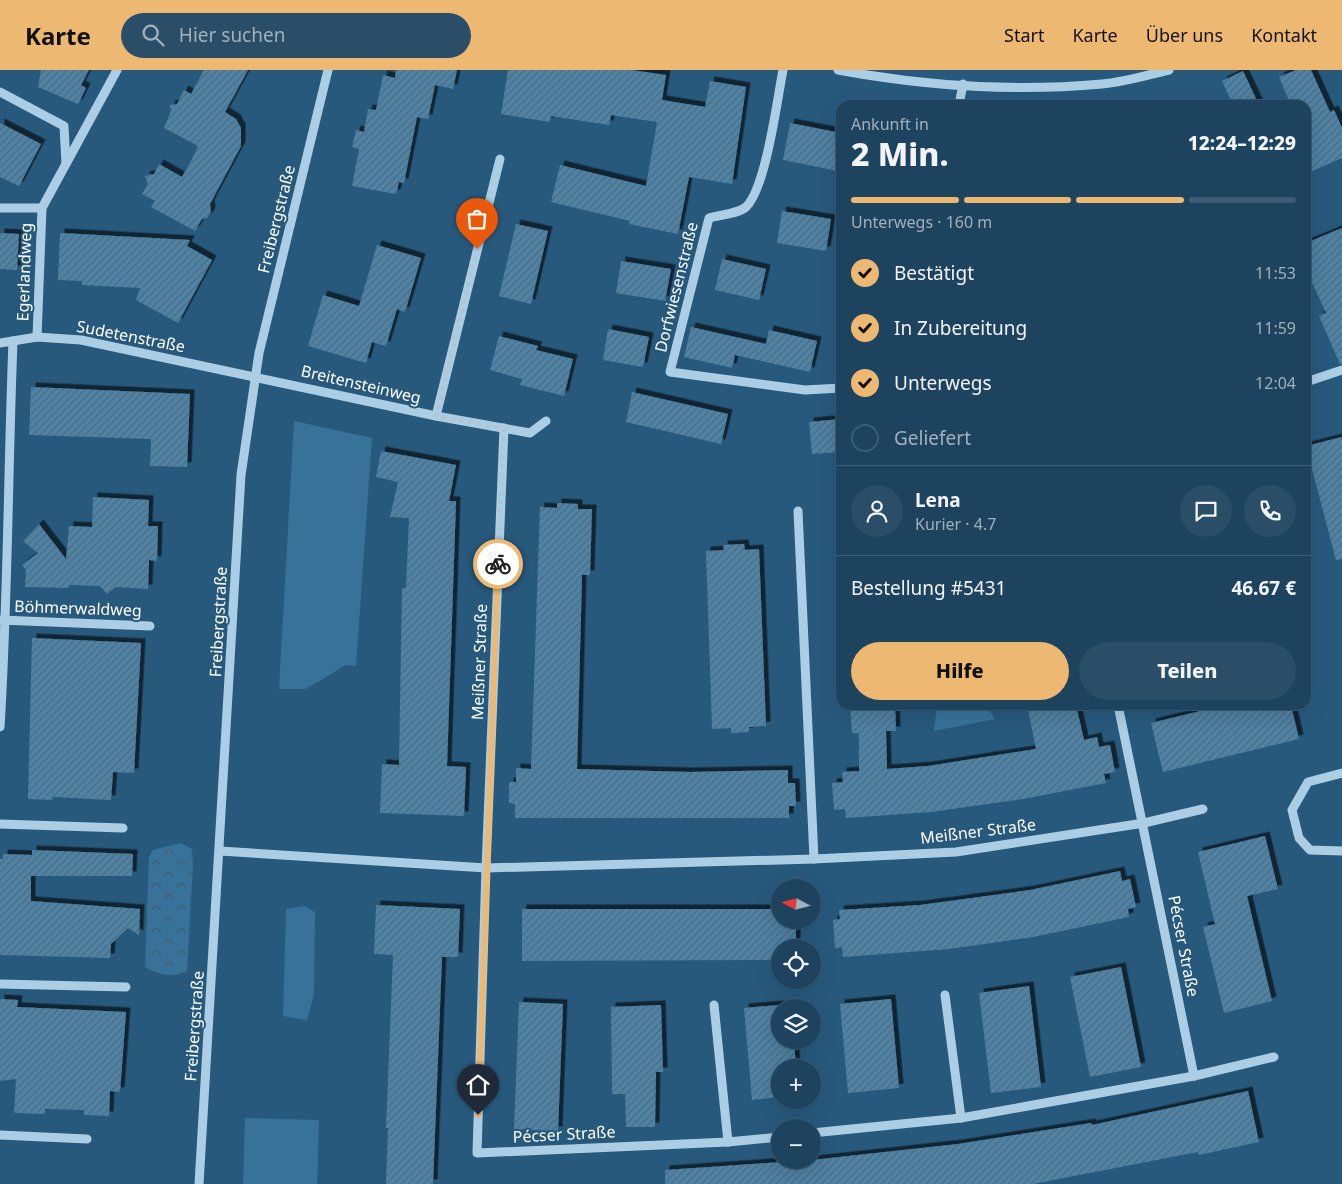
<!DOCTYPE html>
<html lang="de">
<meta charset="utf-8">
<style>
:root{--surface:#1d435e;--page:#2a4e67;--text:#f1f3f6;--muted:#a0b0bc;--line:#3b5c73;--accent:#edb872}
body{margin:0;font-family:"Noto Sans",sans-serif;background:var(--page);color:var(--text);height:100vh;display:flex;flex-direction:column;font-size:19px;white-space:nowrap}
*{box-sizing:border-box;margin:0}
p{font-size:16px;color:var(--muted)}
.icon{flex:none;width:28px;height:28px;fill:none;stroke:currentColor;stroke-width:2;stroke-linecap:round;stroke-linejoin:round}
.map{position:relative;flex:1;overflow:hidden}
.panel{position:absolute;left:836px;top:30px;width:475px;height:610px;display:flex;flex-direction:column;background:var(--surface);border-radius:15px;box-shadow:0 5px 20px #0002,0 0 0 1px var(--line)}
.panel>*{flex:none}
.needle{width:32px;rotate:277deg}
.buttons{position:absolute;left:771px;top:809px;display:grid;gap:10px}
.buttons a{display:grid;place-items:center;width:50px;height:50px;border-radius:50%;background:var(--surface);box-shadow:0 5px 20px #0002,0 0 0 1px var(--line);font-size:25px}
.pin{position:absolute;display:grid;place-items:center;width:42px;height:42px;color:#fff;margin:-51px -21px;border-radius:50% 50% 50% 0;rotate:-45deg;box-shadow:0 0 5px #0007}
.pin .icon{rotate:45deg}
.courier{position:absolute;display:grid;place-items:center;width:50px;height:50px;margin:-25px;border:4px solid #edb872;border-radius:50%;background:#fff;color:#222;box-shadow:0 1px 6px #0007}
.summary em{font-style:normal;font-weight:800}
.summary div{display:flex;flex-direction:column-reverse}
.summary{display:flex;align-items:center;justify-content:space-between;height:85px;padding:0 15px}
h1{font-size:32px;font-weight:800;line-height:38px}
.bar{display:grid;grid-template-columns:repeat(4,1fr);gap:8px 5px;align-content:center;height:60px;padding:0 15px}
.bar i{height:6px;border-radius:4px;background:var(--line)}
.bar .current{background:var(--accent)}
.bar p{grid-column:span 4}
.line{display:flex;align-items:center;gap:12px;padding:0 15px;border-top:1px solid var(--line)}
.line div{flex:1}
.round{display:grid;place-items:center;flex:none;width:52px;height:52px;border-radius:26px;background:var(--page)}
ol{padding:0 15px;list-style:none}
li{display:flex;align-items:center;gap:15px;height:55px}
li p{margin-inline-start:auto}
li .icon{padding:5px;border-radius:50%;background:var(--accent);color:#111;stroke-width:4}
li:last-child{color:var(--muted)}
li i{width:28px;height:28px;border:2px solid var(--line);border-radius:50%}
.action{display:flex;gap:10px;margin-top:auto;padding:10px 15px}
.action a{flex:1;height:58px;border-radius:30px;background:var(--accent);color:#111;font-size:20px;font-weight:800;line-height:58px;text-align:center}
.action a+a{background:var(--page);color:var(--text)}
header{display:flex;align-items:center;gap:30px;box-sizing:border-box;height:70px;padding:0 25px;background:var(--accent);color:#111}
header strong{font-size:24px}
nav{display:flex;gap:28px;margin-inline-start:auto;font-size:18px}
.search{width:350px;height:45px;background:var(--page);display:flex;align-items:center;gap:12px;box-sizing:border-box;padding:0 18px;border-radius:28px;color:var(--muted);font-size:19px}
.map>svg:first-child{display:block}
.green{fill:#387299}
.forest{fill:url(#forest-crowns)}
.building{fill:url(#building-hatch);filter:url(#shadow)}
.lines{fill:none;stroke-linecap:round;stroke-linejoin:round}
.minor{stroke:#accee5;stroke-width:9}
.done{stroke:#b3c5d2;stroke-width:5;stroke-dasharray:0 9}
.route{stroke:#edb872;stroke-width:6}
.labels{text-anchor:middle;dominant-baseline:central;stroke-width:4;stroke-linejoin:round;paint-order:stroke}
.street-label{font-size:16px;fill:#fff;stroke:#27597d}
</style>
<header>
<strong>Karte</strong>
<div class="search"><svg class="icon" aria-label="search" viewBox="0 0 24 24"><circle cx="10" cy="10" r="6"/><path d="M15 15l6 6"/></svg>Hier suchen</div>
<nav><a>Start</a><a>Karte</a><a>Über uns</a><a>Kontakt</a></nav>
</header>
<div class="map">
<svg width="1342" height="1114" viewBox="0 0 1342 1114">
<defs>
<pattern id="forest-crowns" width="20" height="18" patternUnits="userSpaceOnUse" patternTransform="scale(1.25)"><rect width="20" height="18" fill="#387299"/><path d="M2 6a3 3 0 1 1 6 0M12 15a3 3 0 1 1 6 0" fill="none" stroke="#445b6b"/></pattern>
<pattern id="building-hatch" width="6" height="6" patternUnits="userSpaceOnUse" patternTransform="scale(1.25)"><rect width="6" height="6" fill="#4f83a6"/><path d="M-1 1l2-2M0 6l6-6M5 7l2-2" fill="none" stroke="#4e6a7e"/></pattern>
<filter id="shadow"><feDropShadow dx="4.5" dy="-4.5" stdDeviation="0" flood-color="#0009"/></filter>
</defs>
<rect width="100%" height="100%" fill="#27597d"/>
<g class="green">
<path d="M 294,351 L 372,368 L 356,596 L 346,595 L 306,619 L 279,619 Z"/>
<path d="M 937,635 L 986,635 L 995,649 L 934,661 Z"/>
<path d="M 304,836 L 315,842 L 314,924 L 307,950 L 283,946 L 286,839 Z"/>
<path d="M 245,1048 L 319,1050 L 317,1114 L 243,1114 Z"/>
</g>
<path class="forest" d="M 181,773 L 192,779 L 193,794 L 187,901 C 174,908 157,905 145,897 L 149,787 L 153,780 Z"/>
<g class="building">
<path d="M 41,0 L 89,0 L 81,15 L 86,18 L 78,34 L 38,17 Z"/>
<path d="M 204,0 L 248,0 L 225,42 L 236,49 L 241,58 L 241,76 L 210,134 L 211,142 L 207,148 L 202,149 L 195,161 L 151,137 L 155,131 L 142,124 L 148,114 L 145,106 L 154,104 L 159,94 L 182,107 L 191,91 L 198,76 L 164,58 L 171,41 L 170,35 L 177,34 L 184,20 L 191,24 Z"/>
<path d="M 396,0 L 457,0 L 453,19 L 435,15 L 428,49 L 417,47 L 404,113 L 399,112 L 396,124 L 352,116 L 359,79 L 352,77 L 356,60 L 364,62 L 368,39 L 376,40 L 383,5 L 395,8 Z"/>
<path d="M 508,0 L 631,0 L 666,5 L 662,30 L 705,37 L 710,11 L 746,17 L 732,114 L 689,107 L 678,164 L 629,154 L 630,151 L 551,132 L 560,95 L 646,116 L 657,52 L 611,45 L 609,55 L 551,46 L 550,52 L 501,44 Z"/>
<path d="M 1296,0 L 1311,0 L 1330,42 L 1334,40 L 1342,58 L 1342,88 L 1306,104 L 1306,35 L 1291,35 L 1279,7 Z"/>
<path d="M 1243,1 L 1259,35 L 1233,35 L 1222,11 Z"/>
<path d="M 0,53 L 41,74 L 19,116 L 0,107 Z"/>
<path d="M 790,53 L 841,63 L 841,83 L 838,101 L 783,90 Z"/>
<path d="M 782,141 L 831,149 L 826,181 L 777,173 Z"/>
<path d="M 516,154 L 548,161 L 531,234 L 499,226 Z"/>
<path d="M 1342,158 L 1342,294 L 1340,294 L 1319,246 L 1326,243 L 1306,199 L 1306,173 Z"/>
<path d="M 0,163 L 19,164 L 17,200 L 0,199 Z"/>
<path d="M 60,163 L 190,170 L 187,176 L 212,190 L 178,253 L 136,230 L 140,218 L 82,215 L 82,211 L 58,210 Z"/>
<path d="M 377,175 L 421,188 L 405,242 L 397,239 L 386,276 L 372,272 L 366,293 L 308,276 L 323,225 L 359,236 Z"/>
<path d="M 722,189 L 766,199 L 759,230 L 715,220 Z"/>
<path d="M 621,191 L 671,199 L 665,231 L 616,223 Z"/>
<path d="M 691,257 L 766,274 L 769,260 L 817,271 L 810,302 L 735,285 L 732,298 L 684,287 Z"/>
<path d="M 608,259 L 649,267 L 643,297 L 603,290 Z"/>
<path d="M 499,266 L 538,276 L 536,280 L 573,289 L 564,326 L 520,315 L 522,309 L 490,300 Z"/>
<path d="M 31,317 L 190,324 L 187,397 L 150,396 L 151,369 L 29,365 Z"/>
<path d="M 632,322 L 728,344 L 721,374 L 626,352 Z"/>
<path d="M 841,349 L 841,382 L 812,384 L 809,352 Z"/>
<path d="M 1342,367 L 1342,489 L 1336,490 L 1306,376 Z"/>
<path d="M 381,381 L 456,395 L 449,431 L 456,431 L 447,696 L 466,697 L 464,746 L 380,743 L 382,694 L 399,695 L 402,518 L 406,518 L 409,448 L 390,447 L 398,412 L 376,407 Z"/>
<path d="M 93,427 L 149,430 L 148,456 L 158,456 L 157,491 L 149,490 L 148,519 L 116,517 L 107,524 L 100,516 L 69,515 L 69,518 L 25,517 L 26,500 L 22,495 L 38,483 L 23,471 L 39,454 L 66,489 L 69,456 L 92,457 Z"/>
<path d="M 557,433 L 578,434 L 578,439 L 592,439 L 590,505 L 582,505 L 577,699 L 690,702 L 788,700 L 788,713 L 795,713 L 796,736 L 789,736 L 789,748 L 515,748 L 515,734 L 509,733 L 509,712 L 516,712 L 516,698 L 531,699 L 540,437 L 557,438 Z"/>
<path d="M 744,474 L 745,480 L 759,479 L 766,656 L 749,657 L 749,662 L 731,663 L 731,658 L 712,659 L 706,481 L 724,480 L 723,475 Z"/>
<path d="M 32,568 L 141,573 L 134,703 L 113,702 L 111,730 L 53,727 L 52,730 L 28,729 Z"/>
<path d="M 850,635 L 895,635 L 896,661 L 886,661 L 887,699 L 928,696 L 1036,679 L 1027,635 L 1076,635 L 1084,670 L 1097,667 L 1099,677 L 1110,675 L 1115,702 L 1104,704 L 1106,713 L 1023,729 L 931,742 L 846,748 L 845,739 L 834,740 L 832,713 L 843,712 L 842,702 L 859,701 L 859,663 L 852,663 Z"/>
<path d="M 1225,635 L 1291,635 L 1299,669 L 1163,702 L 1151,653 Z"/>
<path d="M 1265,766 L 1278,819 L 1247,826 L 1272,931 L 1224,943 L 1203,857 L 1215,854 L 1198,782 Z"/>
<path d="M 32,780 L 133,784 L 132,806 L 31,806 L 31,831 L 140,839 L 139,865 L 128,858 L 111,874 L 110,888 L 0,885 L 0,789 L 3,789 L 3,784 L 32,785 Z"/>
<path d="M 1120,801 L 1122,811 L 1130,809 L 1136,837 L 1128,839 L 1129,847 L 1033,867 L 949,879 L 843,887 L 842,877 L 835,878 L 833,850 L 840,849 L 839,840 L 920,835 L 1030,820 Z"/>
<path d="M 376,835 L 460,839 L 458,887 L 442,887 L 433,1114 L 386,1114 L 388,1058 L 386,1058 L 393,885 L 374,884 Z"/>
<path d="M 522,839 L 780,839 L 780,850 L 796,850 L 796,878 L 780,878 L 780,890 L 522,891 Z"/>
<path d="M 1121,897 L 1141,997 L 1090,1007 L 1070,907 Z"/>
<path d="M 1029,916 L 1041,1017 L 991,1023 L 979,923 Z"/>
<path d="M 0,929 L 18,930 L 17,937 L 126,942 L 120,1022 L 110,1021 L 109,1046 L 84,1045 L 84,1040 L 45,1039 L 45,1044 L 14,1043 L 16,1009 L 0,1011 Z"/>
<path d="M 891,929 L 899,1018 L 848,1023 L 840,934 Z"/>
<path d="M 519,932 L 563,934 L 558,1061 L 514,1059 Z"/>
<path d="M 791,934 L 791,938 L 780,938 L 780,970 L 794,970 L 796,998 L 780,998 L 780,1027 L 752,1030 L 744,938 Z"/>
<path d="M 661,935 L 663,1002 L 656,1002 L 655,1057 L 626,1057 L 625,1024 L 612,1024 L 611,937 Z"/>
<path d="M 1248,1021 L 1259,1072 L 1199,1085 L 1198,1082 L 1033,1114 L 665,1114 L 665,1100 L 812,1090 L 958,1074 L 1091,1053 L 1092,1055 Z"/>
</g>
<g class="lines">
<g class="minor">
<path d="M 783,0 C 777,30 766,118 746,137 C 738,144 719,145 709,148 L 670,302 L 805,320 L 841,318"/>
<path d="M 838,0 C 925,16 1014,22 1102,14 C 1124,12 1147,5 1169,0"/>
<path d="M 0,22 L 64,56 L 66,94"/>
<path d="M 959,35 L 963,14"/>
<path d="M 0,138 L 42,138"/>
<path d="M 37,267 L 42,138 L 117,0"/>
<path d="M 0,273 L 37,267 L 81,270 L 436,346 L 530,363 L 546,351"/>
<path d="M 1306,312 L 1342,300"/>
<path d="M 436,346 L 500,89"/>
<path d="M 504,358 L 486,798 L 477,1083 L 728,1072 L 780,1067"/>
<path d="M 798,441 L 814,789"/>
<path d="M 0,550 L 150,556"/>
<path d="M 1118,635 L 1194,1006"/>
<path d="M 0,657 C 8,528 8,399 13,271"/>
<path d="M 1342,703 L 1308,712 L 1292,740 L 1299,768 L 1310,780 L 1342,781"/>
<path d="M 0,754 L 123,758"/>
<path d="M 220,781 L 486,798 L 814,789 L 956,782 L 1144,753 L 1203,739"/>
<path d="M 0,914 L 126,917"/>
<path d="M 945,925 L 961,1048"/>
<path d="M 714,935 L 728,1072"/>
<path d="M 812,1063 L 961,1048 L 1194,1006 L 1274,987"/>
<path d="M 0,1065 L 87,1069"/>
<path d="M 199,1114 L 241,405 L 259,283 L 328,0"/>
</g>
</g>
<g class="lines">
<path class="done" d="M 477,179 L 436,346 L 504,358 L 498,494"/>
<path class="route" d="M 478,1045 L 498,494"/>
</g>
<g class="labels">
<g class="street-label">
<text transform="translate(276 149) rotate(-76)">Freibergstraße</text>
<text transform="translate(24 202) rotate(-88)">Egerlandweg</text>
<text transform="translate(676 217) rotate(-76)">Dorfwiesenstraße</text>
<text transform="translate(131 266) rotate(11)">Sudetenstraße</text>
<text transform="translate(361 314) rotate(13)">Breitensteinweg</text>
<text transform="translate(78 538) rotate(2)">Böhmerwaldweg</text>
<text transform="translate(218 552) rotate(-87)">Freibergstraße</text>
<text transform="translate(479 592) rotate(-88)">Meißner Straße</text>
<text transform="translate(978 761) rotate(-7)">Meißner Straße</text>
<text transform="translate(1184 876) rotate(79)">Pécser Straße</text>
<text transform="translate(194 956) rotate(-86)">Freibergstraße</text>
<text transform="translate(564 1064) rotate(-3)">Pécser Straße</text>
</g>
</g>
</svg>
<div class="buttons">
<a><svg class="needle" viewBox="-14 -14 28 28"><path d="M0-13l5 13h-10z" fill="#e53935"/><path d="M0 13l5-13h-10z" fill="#a0b0bc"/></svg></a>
<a><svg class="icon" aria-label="locate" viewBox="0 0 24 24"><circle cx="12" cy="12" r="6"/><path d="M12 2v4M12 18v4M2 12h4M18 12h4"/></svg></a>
<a><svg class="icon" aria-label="layers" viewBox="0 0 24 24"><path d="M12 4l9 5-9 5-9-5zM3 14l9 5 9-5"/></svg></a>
<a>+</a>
<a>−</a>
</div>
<div class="pin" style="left:477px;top:179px;background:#ea580c"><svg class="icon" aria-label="bag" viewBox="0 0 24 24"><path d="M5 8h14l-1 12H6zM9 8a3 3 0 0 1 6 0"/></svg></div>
<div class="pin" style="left:478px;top:1045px;background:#1f2937"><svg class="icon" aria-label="home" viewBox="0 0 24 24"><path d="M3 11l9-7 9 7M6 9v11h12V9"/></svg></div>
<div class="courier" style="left:498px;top:494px"><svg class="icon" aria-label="bike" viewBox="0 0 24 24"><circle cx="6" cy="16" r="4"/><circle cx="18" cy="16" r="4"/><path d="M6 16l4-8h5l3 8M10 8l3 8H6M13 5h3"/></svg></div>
<section class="panel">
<div class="summary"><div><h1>2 Min.</h1><p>Ankunft in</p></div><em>12:24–12:29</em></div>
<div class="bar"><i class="current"></i><i class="current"></i><i class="current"></i><i></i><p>Unterwegs · 160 m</p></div>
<ol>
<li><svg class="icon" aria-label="check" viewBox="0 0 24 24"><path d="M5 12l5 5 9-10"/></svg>Bestätigt<p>11:53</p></li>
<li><svg class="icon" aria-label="check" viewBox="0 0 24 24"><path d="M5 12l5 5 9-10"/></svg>In Zubereitung<p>11:59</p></li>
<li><svg class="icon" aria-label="check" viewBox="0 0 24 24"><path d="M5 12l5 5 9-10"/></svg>Unterwegs<p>12:04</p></li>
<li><i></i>Geliefert</li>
</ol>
<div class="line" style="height:90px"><a class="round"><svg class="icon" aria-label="person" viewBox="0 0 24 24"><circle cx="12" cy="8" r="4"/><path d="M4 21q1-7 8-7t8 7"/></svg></a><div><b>Lena</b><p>Kurier · 4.7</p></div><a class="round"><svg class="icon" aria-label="chat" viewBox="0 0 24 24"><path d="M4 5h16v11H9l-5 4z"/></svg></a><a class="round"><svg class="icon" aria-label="phone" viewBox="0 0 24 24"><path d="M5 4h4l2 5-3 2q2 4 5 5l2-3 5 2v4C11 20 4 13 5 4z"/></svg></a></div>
<div class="line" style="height:65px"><div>Bestellung #5431</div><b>46.67 €</b></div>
<div class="action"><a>Hilfe</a><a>Teilen</a></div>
</section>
</div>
